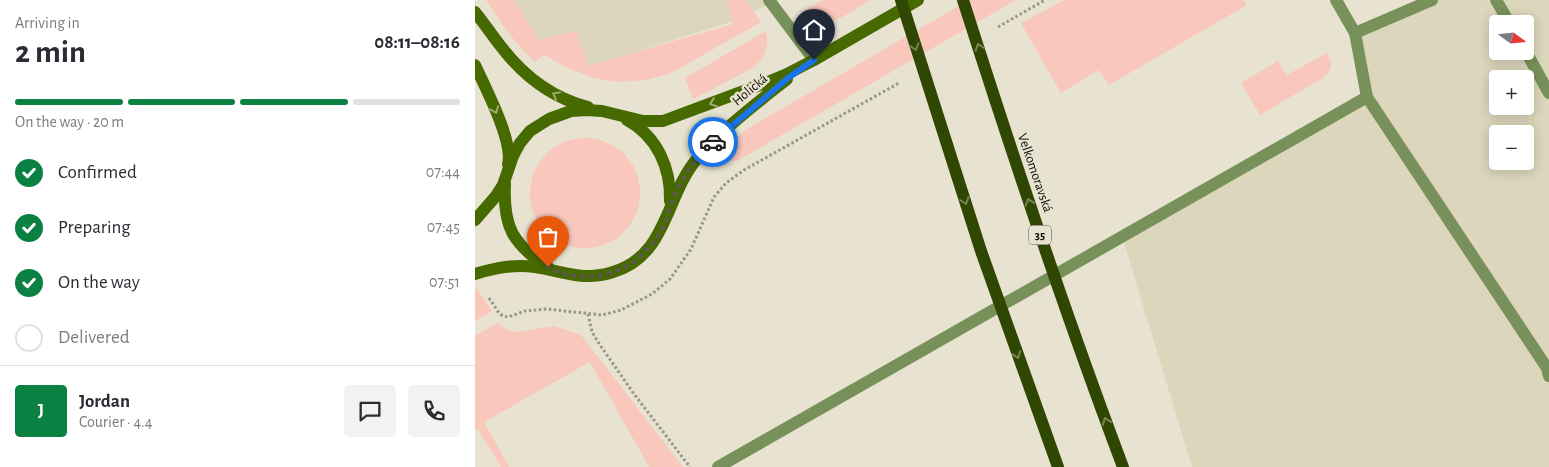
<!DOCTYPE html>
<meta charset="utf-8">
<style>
:root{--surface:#fff;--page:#f2f2f3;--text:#2b2b33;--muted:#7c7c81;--line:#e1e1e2;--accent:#0b8043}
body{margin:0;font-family:"Alegreya Sans",sans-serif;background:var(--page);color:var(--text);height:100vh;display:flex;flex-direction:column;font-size:19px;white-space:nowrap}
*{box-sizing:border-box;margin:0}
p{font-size:16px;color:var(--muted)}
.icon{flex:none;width:28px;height:28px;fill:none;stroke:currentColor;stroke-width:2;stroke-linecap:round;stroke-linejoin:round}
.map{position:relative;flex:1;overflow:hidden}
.side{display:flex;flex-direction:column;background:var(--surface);width:475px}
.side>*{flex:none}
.needle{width:32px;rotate:105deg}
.fabs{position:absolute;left:1014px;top:15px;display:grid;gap:10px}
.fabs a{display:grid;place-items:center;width:45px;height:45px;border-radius:5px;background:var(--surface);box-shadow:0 2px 12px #0003;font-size:25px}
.pin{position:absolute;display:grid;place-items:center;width:42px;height:42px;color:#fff;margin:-51px -21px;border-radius:50% 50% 50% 0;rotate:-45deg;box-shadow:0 0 5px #0007}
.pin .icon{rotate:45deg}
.courier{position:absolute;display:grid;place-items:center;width:50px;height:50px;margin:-25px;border:4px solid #1a73e8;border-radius:50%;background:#fff;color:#222;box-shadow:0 1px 6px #0007}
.headline em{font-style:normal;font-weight:700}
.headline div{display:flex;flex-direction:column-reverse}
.headline{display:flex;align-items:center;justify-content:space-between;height:85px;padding:0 15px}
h1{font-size:32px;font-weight:700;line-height:38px}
.bar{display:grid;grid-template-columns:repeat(4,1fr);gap:8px 5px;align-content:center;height:60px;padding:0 15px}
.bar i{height:6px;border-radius:4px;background:var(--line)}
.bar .selected{background:var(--accent)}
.bar p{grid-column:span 4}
.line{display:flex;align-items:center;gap:12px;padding:0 15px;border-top:1px solid var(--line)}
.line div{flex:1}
.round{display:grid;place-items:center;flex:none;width:52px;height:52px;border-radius:5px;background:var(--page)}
ol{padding:0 15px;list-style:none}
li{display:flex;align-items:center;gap:15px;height:55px}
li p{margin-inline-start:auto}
li .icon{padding:5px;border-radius:50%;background:var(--accent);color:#fff;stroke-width:4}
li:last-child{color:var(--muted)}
li i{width:28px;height:28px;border:2px solid var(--line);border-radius:50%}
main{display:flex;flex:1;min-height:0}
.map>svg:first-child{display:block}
.built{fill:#dcd6bc;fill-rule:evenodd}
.green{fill:#f9c7bc}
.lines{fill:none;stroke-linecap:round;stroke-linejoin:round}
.path{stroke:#999687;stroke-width:3;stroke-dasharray:2.5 2.5;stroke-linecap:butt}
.lane{stroke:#78915a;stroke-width:12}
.secondary{stroke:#466900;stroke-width:12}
.primary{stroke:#2f4703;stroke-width:12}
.oneway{stroke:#798555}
.oneway2{stroke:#9fac72}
.done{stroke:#5b594e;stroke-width:5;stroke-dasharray:0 9}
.route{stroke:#1a73e8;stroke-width:6}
.labels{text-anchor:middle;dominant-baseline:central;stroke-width:5;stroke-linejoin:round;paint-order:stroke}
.shield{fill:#e7e3d0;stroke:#504e44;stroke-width:1}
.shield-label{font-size:12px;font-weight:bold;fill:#100e08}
.street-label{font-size:14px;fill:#100e08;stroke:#e7e3d0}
</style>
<main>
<section class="side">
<div class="headline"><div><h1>2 min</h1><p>Arriving in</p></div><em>08:11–08:16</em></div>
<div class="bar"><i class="selected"></i><i class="selected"></i><i class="selected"></i><i></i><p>On the way · 20 m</p></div>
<ol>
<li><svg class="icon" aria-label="check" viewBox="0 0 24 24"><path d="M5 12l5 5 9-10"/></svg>Confirmed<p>07:44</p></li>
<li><svg class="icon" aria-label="check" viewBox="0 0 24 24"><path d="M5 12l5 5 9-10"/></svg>Preparing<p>07:45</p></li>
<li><svg class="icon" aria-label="check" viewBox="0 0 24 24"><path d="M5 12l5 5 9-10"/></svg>On the way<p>07:51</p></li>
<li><i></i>Delivered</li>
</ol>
<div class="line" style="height:90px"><b class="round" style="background:var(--accent);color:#fff">J</b><div><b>Jordan</b><p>Courier · 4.4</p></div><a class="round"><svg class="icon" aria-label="chat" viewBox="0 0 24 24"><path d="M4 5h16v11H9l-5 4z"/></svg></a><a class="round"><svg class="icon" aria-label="phone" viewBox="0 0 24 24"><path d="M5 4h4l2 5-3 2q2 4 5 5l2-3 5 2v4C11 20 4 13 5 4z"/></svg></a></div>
</section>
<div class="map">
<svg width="1074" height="467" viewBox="0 0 1074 467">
<rect width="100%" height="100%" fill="#e7e3d0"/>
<g class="built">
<path d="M 37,0 L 304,0 L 255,22 L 112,67 L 64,42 Z"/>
<path d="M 957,0 L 1074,0 L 1074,467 L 717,467 L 647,236 L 892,97 L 880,33 ZM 1022,24 L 1050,24 L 1050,51 L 1022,51 ZM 1022,79 L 1050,79 L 1050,106 L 1022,106 ZM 1022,134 L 1050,134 L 1050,161 L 1022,161 Z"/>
</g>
<g class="green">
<path d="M 11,0 L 39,0 L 64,40 L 101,31 L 113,66 L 258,24 L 251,0 L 268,0 L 274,5 L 286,22 L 203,69 L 193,74 L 171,80 L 142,82 L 119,78 L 90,67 L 70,55 L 60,62 C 40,44 26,23 11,0 Z"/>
<path d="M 349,0 L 395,0 C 376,11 344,39 326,12 Z"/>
<path d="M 494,0 L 541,0 L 262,161 L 251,160 L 245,156 L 255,143 L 272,129 Z"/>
<path d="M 590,0 L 769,0 L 772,5 L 634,85 L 624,70 L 586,93 L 546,23 Z"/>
<path d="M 291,31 C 295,47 290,58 278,68 L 218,99 L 210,78 Z"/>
<path d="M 852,53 C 857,62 858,67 851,76 L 785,115 L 766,83 L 803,61 L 812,75 Z"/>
<circle cx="110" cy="193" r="55"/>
<path d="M 0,286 L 17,311 L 0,321 Z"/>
<path d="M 22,323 L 34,331 L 42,332 L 79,326 L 106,335 L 208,467 L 174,467 L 115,362 L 9,422 L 34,467 L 26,467 L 3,429 L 0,430 L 0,336 Z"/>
</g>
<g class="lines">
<g class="path">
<path d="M 523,27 L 570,0"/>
<path d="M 14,298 L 24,313 L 28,316 L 33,317 L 50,311 L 71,309 L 127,315 L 146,310 L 177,294 L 195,279 L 216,249 L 239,197 L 251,183 L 269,170 L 424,83"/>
<path d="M 113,314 L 117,332 L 125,345 L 159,394 L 215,467"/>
</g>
<g class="lane">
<path d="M 294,0 L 339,60"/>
<path d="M 861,0 L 880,33 L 892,97 L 1072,368 L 1074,376"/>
<path d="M 1021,0 L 1035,24"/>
<path d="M 880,33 L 957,0"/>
<path d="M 1050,50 L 1074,93"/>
<path d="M 243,467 L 892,97"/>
</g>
<g class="secondary">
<path d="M 0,12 C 10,24 18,37 28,49 C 50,77 78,98 113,107"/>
<path d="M 0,65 C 10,87 39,142 33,164"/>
<path d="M 152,120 C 182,136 196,168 195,201"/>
<path d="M 30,184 C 28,226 37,244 73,267"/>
<path d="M 0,220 L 21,196 L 28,185 L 38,156 L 45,143 L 55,131 L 74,119 L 96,111 L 111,110 L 127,111 L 168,121 L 188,121 L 293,82 L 312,74 L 339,60 L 443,0"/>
<path d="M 0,274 C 20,268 38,264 60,267 C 88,271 108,282 138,272 C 192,256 190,198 221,160 C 245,131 282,103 312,79"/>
</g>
<g class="primary">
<path d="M 426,0 L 506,251 L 583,467"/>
<path d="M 488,0 C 538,157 590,313 648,467"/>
</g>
</g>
<defs><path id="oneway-chevron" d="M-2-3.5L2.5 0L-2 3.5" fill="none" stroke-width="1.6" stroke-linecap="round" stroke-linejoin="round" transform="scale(1.25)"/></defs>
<g class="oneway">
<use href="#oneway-chevron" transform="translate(440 47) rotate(72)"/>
<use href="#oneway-chevron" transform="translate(504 47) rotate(-108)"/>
<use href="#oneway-chevron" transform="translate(490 201) rotate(72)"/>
<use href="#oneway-chevron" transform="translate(554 202) rotate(-109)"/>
<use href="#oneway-chevron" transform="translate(542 355) rotate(70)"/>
<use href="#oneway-chevron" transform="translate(631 421) rotate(-110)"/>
</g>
<g class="oneway2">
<use href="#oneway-chevron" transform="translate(81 95) rotate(-151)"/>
<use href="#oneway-chevron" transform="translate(238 103) rotate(159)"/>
<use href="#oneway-chevron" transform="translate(20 110) rotate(68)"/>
</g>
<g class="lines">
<path class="done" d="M 73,267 C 79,270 85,273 91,274 C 129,284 167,264 186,231 C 192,220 194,207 200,195 C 209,175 221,157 238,142"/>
<path class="route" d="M 238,142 L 313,78 L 339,60"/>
</g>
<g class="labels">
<rect class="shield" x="554" y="225.5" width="22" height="19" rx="4"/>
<g class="shield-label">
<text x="565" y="235">35</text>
</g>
<g class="street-label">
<text transform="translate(275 90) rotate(-40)">Holická</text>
<text transform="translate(560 173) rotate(71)">Velkomoravská</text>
</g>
</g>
</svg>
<div class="fabs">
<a><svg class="needle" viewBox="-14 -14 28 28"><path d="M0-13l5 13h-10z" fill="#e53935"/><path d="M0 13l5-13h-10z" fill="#7c7c81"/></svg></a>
<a>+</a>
<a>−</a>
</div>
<div class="pin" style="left:73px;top:267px;background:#ea580c"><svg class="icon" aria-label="bag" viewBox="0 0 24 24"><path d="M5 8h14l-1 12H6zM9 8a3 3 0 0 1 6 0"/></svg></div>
<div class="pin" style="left:339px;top:60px;background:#1f2937"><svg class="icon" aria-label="home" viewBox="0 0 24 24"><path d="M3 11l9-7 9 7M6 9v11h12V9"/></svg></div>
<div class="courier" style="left:238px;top:142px"><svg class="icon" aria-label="car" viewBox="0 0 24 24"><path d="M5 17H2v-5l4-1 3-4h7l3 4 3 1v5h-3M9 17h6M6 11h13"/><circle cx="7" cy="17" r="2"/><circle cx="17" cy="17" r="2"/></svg></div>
</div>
</main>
